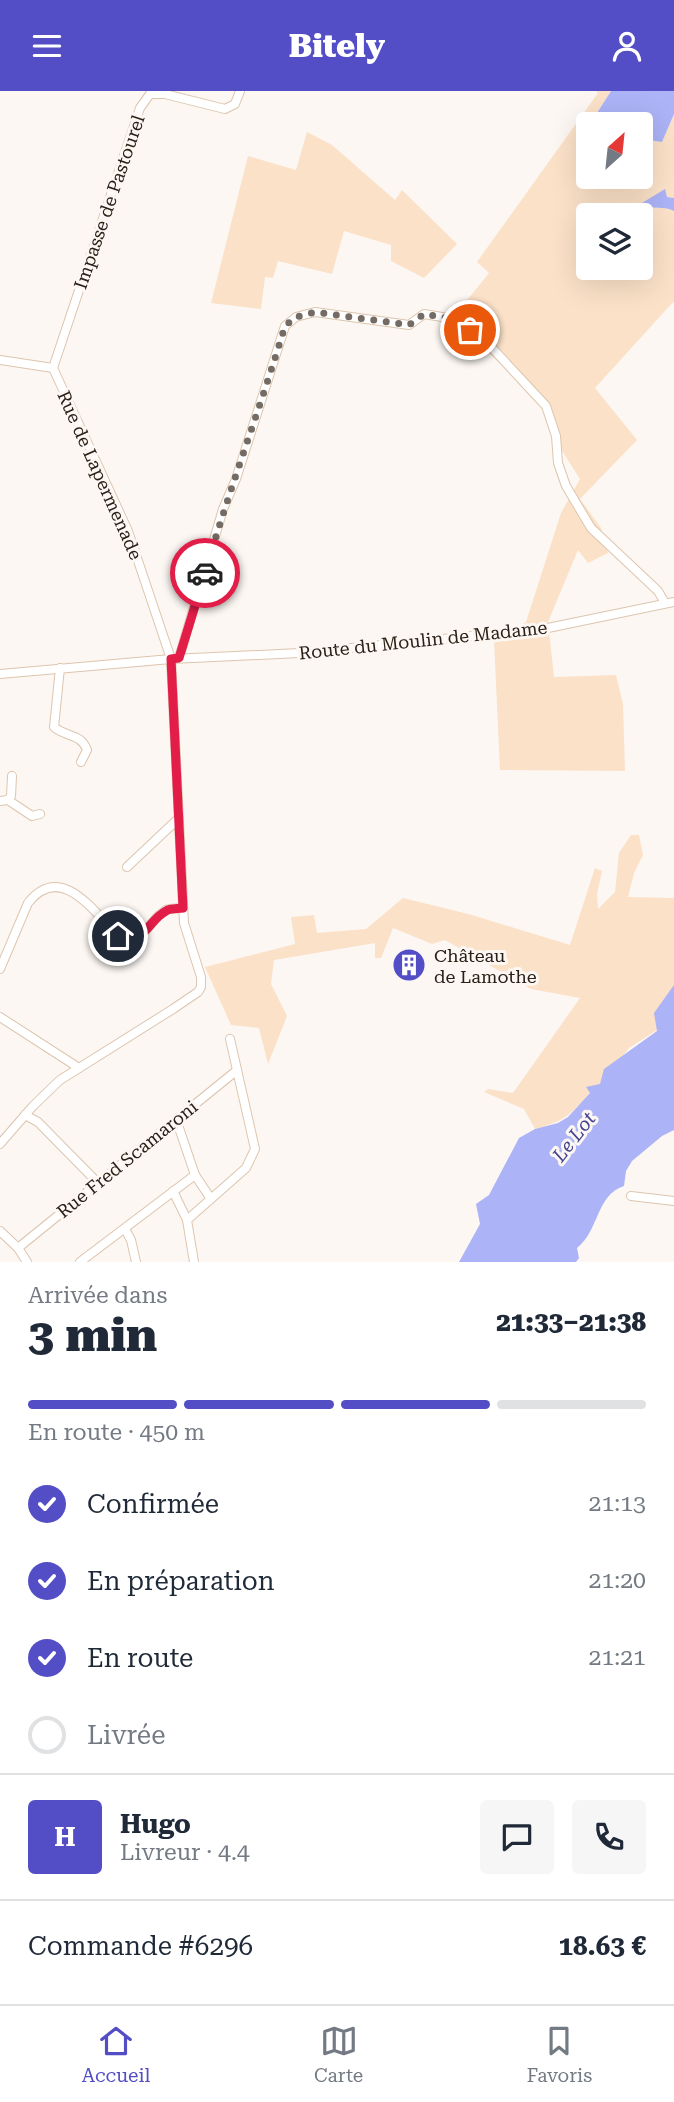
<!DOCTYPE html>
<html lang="fr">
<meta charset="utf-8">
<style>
:root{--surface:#fff;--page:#f6f6f7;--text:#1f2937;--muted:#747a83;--line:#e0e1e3;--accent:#534ec5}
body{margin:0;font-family:"Roboto Serif",serif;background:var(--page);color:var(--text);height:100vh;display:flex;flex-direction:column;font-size:26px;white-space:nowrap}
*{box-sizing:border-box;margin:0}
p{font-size:23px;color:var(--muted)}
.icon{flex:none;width:38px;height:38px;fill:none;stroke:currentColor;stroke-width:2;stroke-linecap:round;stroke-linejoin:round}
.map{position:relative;height:1171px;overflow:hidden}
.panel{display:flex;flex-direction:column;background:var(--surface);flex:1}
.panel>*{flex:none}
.needle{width:46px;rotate:27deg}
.controls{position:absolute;left:576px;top:21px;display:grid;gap:14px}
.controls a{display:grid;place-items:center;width:77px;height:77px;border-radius:7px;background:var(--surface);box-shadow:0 7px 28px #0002;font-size:35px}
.pin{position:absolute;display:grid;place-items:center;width:60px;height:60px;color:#fff;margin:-30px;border:4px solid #fff;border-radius:50%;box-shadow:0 2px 7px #0007}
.courier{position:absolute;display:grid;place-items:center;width:70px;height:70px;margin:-35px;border:5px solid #e11d48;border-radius:50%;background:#fff;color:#222;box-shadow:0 2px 9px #0007}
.head em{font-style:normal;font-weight:800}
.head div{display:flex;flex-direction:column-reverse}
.head{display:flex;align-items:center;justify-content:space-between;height:119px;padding:0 28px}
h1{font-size:46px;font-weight:800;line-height:52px}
.bar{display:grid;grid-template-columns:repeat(4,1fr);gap:10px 7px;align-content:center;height:84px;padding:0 28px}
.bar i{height:9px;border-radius:5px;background:var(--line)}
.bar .active{background:var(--accent)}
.bar p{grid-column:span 4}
.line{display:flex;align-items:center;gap:18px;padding:0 28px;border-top:2px solid var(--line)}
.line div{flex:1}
.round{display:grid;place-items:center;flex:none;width:74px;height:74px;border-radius:7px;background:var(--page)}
ol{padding:0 28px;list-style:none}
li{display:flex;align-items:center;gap:21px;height:77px}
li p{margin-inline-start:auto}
li .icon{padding:7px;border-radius:50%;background:var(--accent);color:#fff;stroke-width:4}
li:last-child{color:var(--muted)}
li i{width:38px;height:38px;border:4px solid var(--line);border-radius:50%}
header{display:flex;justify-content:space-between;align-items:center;height:91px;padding:0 28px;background:var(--accent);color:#fff;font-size:32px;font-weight:800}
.tab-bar{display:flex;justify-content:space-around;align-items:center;height:98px;border-top:2px solid var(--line);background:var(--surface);font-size:19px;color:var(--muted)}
.tab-bar a{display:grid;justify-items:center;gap:4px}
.tab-bar .active{color:var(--accent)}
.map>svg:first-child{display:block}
.green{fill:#fbe1c8;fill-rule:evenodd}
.water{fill:#acb3f6}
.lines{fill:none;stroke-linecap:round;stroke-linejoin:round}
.minor-casing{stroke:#ddc5ae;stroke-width:10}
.minor{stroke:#fff;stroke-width:8}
.done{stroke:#736b64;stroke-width:7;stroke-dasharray:0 12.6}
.route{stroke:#e11d48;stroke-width:9}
.labels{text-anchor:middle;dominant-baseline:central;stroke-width:6;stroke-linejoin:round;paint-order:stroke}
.street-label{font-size:18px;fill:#292017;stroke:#fcf7f3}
.poi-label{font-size:18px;fill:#292017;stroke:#fcf7f3;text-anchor:start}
.water-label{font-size:19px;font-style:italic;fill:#424290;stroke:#fcf7f3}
</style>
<header><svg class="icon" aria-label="menu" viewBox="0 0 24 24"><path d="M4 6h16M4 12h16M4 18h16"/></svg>Bitely<svg class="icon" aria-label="person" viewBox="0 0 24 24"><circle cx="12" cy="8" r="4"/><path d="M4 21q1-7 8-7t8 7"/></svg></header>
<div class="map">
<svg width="674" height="1171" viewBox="0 0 674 1171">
<rect width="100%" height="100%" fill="#fcf7f3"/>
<g class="green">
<path d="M 596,0 L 611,0 L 590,33 L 588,33 L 588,86 L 640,86 L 641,48 L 662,51 L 674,23 L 674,107 L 667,106 L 664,99 L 649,109 L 656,117 L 665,116 L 674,120 L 674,210 L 595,297 L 637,349 L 580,408 L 601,437 L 608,462 L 588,472 L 578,459 L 548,531 L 554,586 L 616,584 L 623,613 L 625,680 L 500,679 L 494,549 L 526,531 L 561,422 L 580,388 L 557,352 L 549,318 L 452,228 L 489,182 L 477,171 L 598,2 ZM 588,124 L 640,124 L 640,177 L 588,177 Z"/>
<path d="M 307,41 L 332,54 L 395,109 L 402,99 L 457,153 L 424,187 L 391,170 L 391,154 L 344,140 L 332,183 L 278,170 L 273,187 L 265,186 L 261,218 L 211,212 L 248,65 L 296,79 Z"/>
<path d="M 631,744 L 639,744 L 643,764 L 634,782 L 628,806 L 674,807 L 674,894 L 657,939 L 629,957 L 600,994 L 587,997 L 590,1002 C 570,1024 565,1030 535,1038 L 524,1018 L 484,1001 L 488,998 L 513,1002 L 580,907 L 531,898 L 445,849 L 432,853 L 393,837 L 381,867 L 375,867 L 375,852 L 274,869 L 271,893 L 287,925 L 268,973 L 259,937 L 231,934 L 205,876 L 295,853 L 291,826 L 314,824 L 317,842 L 366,838 L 403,807 L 472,824 L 570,854 L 595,777 L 602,780 L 597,803 L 598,818 L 615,801 L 619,762 Z"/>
</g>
<g class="water">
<path d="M 611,0 L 674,0 L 674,23 L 662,51 L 641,48 L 640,33 L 590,33 Z"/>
<path d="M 665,98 L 667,106 L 674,107 L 674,120 C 663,114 652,120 642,112 Z"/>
<path d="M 674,894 L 674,1039 L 662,1045 L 632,1070 L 626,1080 L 624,1095 C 596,1104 599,1140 577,1157 L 579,1167 L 576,1171 L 459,1171 L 480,1133 L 476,1113 L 489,1104 L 519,1047 L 535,1038 L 558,1032 L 568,1026 L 590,1002 L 586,996 L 600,993 L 604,978 L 657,940 L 654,922 Z"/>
</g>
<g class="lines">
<defs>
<g id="minor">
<path d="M 0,269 L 53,277"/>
<path d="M 53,277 L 140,17 L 150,3 L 165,3 L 225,18 L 235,13 L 240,0"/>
<path d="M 179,567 L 223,418 L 236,388 L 285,235 L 296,226 L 315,221 L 409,234 L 424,223 L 454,228 L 470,238 L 494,259 L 546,315 L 556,345 L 558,372 L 566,395 L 591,437 L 658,500 L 665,512"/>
<path d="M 60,577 L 54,636 C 65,646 81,642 87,659 L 81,671"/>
<path d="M 0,583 L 171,568 L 300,562 L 543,538 L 674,511"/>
<path d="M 8,709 L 11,705 L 12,685"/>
<path d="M 0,710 L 8,709 L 32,725 L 40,723"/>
<path d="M 127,776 L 179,727"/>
<path d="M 0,878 L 28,812 C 61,770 94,821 118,845 C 146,854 147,830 166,819 C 170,817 178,818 183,817"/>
<path d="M 0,926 L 79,977"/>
<path d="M 25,1024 L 38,1031 L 98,1092"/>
<path d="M 0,1053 L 33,1015 L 60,989 L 173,918 L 198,901 L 201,896 L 201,886 L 184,832 L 171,568 L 128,440 L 53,277"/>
<path d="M 195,1084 L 211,1108"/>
<path d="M 173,1100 L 187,1129"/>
<path d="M 631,1105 L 674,1110"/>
<path d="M 125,1138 L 131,1149 L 136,1171"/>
<path d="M 0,1140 L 18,1157 L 27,1171"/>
<path d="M 18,1157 L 236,980"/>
<path d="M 80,1171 L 195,1084 L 176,1028"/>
<path d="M 194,1171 L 187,1129 L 246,1077 L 255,1058 L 230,948"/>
</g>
</defs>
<use href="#minor" class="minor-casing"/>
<use href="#minor" class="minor"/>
</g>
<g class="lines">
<path class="done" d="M 205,482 C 229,399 260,318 285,235 L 296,226 L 315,221 L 409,234 L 424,223 L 454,228 L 470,239"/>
<path class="route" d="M 118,845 C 146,854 147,830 166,820 C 170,817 178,818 183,817 L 171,568 L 179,567 L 205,482"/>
</g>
<defs>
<symbol id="building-disc" viewBox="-11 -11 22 22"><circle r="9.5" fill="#534ec5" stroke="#fcf7f3"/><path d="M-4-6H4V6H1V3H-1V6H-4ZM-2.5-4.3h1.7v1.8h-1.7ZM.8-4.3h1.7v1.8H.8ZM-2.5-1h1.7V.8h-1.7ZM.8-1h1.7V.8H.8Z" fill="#fff"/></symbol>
</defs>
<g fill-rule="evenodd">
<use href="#building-disc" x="390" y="855" width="38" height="38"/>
</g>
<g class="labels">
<g class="street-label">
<text transform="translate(109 111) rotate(-71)">Impasse de Pastourel</text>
<text transform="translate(100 384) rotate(66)">Rue de Lapermenade</text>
<text transform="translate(423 549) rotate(-6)">Route du Moulin de Madame</text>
<text transform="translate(127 1068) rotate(-39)">Rue Fred Scamaroni</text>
</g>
<g class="poi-label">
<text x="434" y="864">Château<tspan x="434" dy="21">de Lamothe</tspan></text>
</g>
<g class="water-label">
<text transform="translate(574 1046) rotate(-52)">Le Lot</text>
</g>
</g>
</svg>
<div class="controls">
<a><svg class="needle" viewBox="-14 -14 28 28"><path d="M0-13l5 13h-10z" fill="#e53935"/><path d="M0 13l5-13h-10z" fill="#747a83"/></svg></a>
<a><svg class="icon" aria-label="layers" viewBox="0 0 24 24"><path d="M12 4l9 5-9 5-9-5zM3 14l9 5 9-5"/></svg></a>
</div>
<div class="pin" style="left:470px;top:239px;background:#ea580c"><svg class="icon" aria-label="bag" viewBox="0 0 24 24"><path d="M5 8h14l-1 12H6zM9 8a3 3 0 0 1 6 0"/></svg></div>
<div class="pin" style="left:118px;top:845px;background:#1f2937"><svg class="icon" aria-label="home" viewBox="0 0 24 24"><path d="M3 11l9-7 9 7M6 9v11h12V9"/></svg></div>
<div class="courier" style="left:205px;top:482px"><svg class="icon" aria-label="car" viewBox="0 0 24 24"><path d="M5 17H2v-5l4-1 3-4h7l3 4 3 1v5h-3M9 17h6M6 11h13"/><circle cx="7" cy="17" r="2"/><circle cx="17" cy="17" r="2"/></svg></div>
</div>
<section class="panel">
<div class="head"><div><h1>3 min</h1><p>Arrivée dans</p></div><em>21:33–21:38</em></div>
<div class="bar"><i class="active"></i><i class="active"></i><i class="active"></i><i></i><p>En route · 450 m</p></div>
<ol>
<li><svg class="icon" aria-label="check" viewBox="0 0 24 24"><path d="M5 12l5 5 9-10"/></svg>Confirmée<p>21:13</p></li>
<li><svg class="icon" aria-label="check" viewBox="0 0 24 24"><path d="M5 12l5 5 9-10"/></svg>En préparation<p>21:20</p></li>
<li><svg class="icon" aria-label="check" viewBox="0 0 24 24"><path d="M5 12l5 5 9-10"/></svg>En route<p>21:21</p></li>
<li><i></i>Livrée</li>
</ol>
<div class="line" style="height:126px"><b class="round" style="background:var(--accent);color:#fff">H</b><div><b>Hugo</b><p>Livreur · 4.4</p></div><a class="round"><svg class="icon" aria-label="chat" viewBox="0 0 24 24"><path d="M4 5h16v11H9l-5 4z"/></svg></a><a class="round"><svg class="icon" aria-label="phone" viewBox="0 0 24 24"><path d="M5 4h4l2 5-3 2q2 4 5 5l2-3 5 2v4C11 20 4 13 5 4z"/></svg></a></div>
<div class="line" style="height:91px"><div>Commande #6296</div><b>18.63 €</b></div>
</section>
<nav class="tab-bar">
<a class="active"><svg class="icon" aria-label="home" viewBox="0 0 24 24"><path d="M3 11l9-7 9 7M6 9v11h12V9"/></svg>Accueil</a>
<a><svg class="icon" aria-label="map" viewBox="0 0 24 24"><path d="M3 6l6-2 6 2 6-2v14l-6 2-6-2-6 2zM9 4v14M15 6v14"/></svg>Carte</a>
<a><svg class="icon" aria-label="saved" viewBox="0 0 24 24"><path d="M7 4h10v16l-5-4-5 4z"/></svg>Favoris</a>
</nav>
